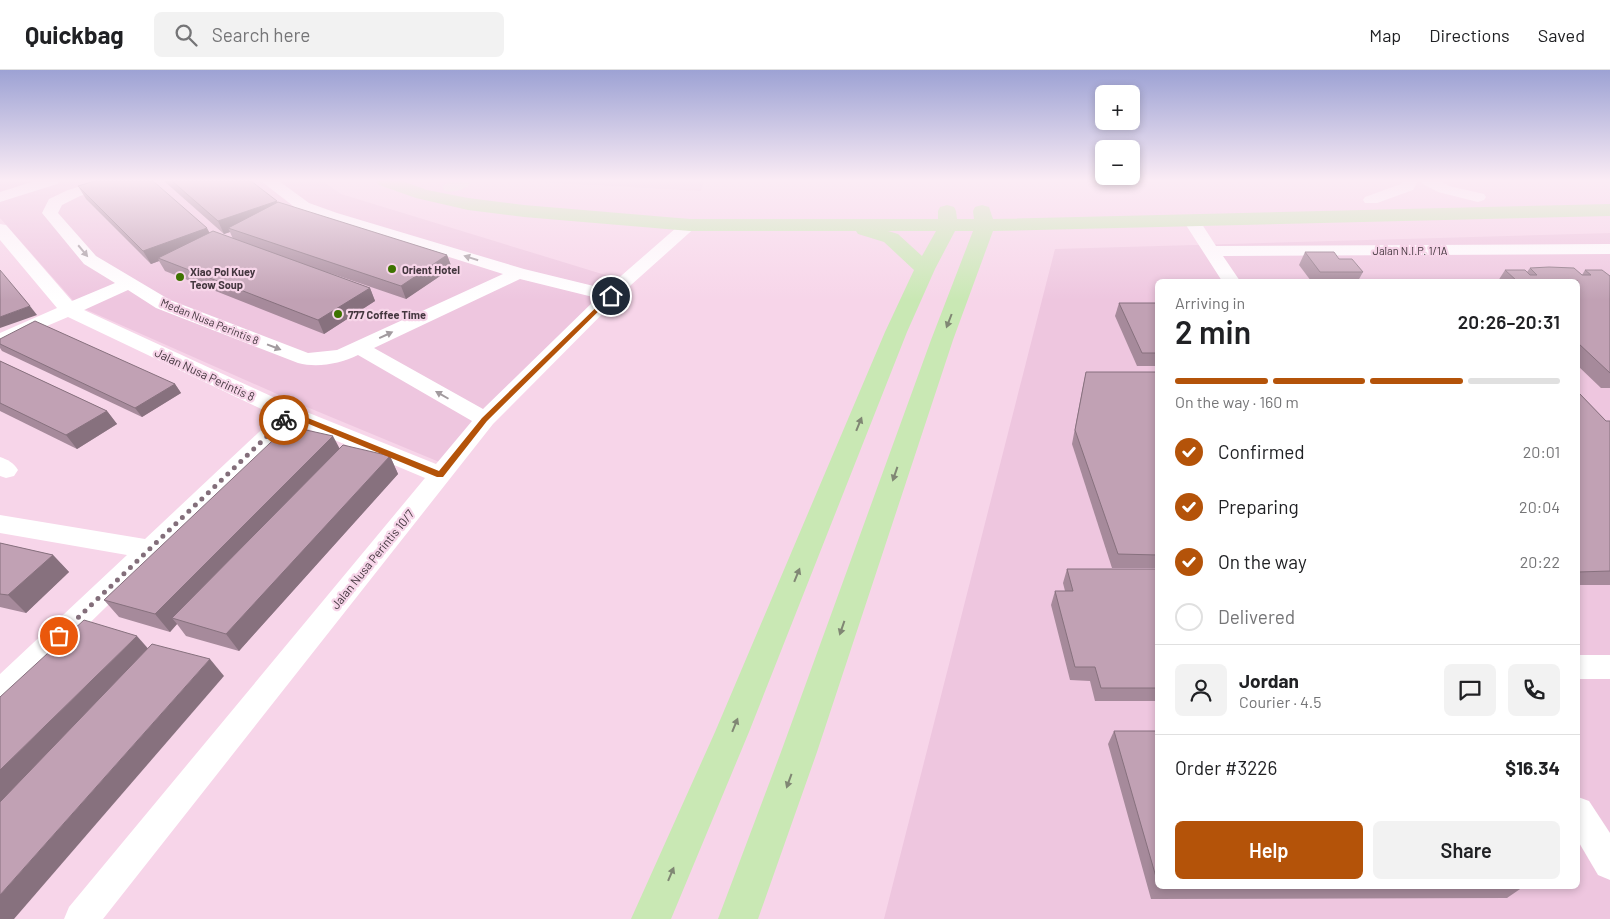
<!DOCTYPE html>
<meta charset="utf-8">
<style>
:root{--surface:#fff;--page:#f2f2f2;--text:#202124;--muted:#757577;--line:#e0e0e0;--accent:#b45309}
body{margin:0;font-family:Barlow,sans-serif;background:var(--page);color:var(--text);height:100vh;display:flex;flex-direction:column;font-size:19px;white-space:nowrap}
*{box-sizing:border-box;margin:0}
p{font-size:16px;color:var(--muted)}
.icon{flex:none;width:28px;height:28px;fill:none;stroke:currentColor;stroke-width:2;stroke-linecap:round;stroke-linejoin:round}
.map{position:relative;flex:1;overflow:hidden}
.sheet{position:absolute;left:1155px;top:209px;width:425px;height:610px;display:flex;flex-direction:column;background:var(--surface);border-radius:8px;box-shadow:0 2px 8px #0003}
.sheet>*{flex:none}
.buttons{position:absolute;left:1095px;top:15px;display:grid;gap:10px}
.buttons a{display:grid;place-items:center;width:45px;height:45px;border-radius:8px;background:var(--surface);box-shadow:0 2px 8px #0003;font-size:25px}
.pin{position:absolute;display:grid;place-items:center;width:42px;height:42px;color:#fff;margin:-21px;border:2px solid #fff;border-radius:50%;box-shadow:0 1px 5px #0007}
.courier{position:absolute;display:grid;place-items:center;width:50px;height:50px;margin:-25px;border:4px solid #b45309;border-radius:50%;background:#fff;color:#222;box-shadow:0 1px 6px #0007}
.head em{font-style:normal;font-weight:600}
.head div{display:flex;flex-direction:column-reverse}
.head{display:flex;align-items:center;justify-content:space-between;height:85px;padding:0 20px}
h1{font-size:32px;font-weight:600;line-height:38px}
.bar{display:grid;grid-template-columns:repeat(4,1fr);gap:8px 5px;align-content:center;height:60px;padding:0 20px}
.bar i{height:6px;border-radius:4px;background:var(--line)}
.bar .current{background:var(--accent)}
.bar p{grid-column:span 4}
.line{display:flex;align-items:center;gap:12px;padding:0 20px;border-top:1px solid var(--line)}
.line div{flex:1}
.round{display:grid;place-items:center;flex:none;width:52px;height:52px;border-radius:8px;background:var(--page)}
ol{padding:0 20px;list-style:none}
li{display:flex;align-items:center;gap:15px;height:55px}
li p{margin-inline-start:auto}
li .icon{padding:5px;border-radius:50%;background:var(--accent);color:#fff;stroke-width:4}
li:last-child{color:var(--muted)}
li i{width:28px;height:28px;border:2px solid var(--line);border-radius:50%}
.action{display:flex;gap:10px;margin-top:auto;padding:10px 20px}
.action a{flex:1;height:58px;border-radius:8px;background:var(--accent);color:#fff;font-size:20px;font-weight:600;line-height:58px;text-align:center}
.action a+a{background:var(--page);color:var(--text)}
header{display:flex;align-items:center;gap:30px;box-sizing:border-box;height:70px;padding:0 25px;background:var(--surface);border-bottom:1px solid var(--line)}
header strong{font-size:24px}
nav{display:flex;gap:28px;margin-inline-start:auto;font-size:18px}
.search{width:350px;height:45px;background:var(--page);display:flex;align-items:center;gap:12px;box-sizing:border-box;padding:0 18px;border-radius:8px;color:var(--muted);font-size:19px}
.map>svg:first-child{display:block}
.built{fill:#eec6df;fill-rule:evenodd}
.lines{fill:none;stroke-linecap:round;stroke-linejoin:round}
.street{fill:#fff;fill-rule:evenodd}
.secondary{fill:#e4f4da;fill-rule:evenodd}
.primary{fill:#c9e8b4;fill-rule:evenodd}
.wall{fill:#a68a9b}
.shaded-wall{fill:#87717e}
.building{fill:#c1a1b4;stroke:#87717e}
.oneway{fill:#a29b9f}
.oneway2{fill:#808774}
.route{fill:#b45309}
.done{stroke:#836e7a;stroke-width:5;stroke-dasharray:0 9}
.poi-dot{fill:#3d7300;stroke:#f7d5e9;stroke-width:2}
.labels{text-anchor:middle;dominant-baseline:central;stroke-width:4.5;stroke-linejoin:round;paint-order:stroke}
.far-street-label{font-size:11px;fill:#44373f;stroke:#f7d5e9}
.far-poi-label{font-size:11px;font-weight:bold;fill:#44373f;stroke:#f7d5e9;text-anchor:start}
.street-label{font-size:12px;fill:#44373f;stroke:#f7d5e9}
</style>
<header>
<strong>Quickbag</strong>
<div class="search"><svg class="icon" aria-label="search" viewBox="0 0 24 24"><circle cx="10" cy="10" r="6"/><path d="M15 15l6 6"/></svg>Search here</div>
<nav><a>Map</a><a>Directions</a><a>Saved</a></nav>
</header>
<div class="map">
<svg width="1610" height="849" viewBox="0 0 1610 849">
<rect width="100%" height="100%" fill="#f7d5e9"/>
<g class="built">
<path d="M 0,111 L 322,111 L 341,124 L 625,211 L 449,396 L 302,335 L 78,236 L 0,148 Z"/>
<path d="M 522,111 L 704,111 L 701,121 Z"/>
<path d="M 1610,163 L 1610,849 L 884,849 L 1055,179 ZM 1158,211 L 1578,211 L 1578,816 L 1158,816 Z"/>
</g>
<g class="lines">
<g class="street">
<path d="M 35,111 L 60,111 L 57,114 L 0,132 L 0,122 Z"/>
<path d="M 97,111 L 123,111 L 120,114 L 80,126 L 62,135 L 58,143 L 96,186 L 170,230 L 308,283 L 337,280 L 503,204 L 297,139 L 261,111 L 279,111 L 309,133 L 337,143 L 524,199 L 606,219 L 684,151 L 696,151 L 698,155 L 631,215 L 493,354 L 103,849 L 64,849 L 69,837 L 425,408 L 294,353 L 10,631 L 0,634 L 0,604 L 127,485 L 0,463 L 0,445 L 145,469 L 276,346 L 68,247 L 0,276 L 0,263 L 57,238 L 0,170 L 0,154 L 6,155 L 72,231 L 115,213 L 84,194 L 42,143 L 49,129 L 68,120 ZM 520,209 L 597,228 L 483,339 L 374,278 ZM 128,220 L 156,238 L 298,293 C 317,298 340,294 358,285 L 472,351 L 436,394 L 299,339 L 84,240 Z"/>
<path d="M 1402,111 L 1418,111 L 1413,120 L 1377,133 L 1365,133 L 1363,130 L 1365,127 L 1401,114 Z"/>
<path d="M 1420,111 L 1441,111 L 1449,116 L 1484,124 L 1486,127 L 1484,130 L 1478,132 L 1438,122 L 1423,114 Z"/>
<path d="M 1192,147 L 1198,148 L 1216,176 L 1610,174 L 1610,184 L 1223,186 L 1240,211 L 1222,211 L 1184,152 L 1186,148 Z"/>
<path d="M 0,387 C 8,390 13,392 18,400 L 14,406 L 6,408 L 0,406 Z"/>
<rect x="1578" y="585" width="32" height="24"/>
<path d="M 1578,727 L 1589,731 L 1610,763 L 1610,810 L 1598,805 L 1578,771 Z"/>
</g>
<path class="secondary" d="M 449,111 L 473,111 C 467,119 454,123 445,121 L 442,117 Z"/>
<path class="primary" d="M 376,111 L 403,111 L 427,120 L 468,128 L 524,135 L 690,149 L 938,149 L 938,141 L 940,137 L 947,135 L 954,137 L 956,141 L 957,149 L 974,149 L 973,141 L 975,137 L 982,135 L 989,137 L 993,149 L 1610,134 L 1610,146 L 993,161 L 953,270 L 817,682 L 758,849 L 718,849 L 781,682 L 931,270 L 973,161 L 955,161 L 935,199 L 907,262 L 749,662 L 671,849 L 631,849 L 715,662 L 885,262 L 914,200 L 884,172 L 858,164 L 856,161 L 690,161 L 524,147 L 468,140 L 416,128 L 379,115 ZM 888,161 L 936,161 L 922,186 L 898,164 Z"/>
</g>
<g class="wall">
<path d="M 164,111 L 251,111 L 278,133 L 447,185 L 452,198 L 406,229 L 324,201 L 370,218 L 375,231 L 324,264 L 165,201 L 159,191 L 151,194 L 86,129 L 78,116 L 210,163 L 233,169 L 230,162 L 224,164 Z"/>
<path d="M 1305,182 L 1339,189 L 1363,202 L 1358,211 L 1311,211 L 1299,195 Z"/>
<path d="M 1530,198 L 1582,205 L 1585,200 L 1610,206 L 1610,318 L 1601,318 L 1578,296 L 1578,211 L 1498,211 L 1505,200 L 1527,202 Z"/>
<path d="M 1119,233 L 1158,233 L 1158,296 L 1137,296 L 1115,246 Z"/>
<path d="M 0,269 L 175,314 L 181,323 L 142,347 L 2,281 L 0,278 Z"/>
<path d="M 0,291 L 107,341 L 117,354 L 77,379 L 0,341 Z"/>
<path d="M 1086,302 L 1158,302 L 1158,498 L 1112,498 L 1072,374 L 1083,316 Z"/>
<path d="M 1578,322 L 1606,351 L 1610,351 L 1610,515 L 1578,515 Z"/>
<path d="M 340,379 L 390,386 L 398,404 L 239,581 L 186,566 L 177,554 L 170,562 L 119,547 L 104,530 Z"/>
<path d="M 0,473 L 53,485 L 69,502 L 26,543 L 0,537 Z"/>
<path d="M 1067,499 L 1158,499 L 1158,631 L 1095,631 L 1090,611 L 1070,610 L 1051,535 L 1055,521 L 1065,521 L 1063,513 Z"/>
<path d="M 1114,661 L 1158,661 L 1158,816 L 1522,816 L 1523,817 L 1507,828 L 1151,829 L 1108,674 Z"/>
</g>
<g class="shaded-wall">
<path d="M 277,131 L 282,144 L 228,158 L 230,162 L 224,164 L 218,151 Z"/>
<path d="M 207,158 L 214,171 L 158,188 L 159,191 L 151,194 L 143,181 Z"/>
<path d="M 447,185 L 452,198 L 406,229 L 401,216 Z"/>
<path d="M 370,218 L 375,231 L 324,264 L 318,250 Z"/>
<path d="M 30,236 L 37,245 L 0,258 L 0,247 Z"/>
<path d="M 175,314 L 181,323 L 142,347 L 135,338 Z"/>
<path d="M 107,341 L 117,354 L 77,379 L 66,365 Z"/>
<path d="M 333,366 L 342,383 L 172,548 L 177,554 L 170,562 L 155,544 Z"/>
<path d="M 390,386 L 398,404 L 239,581 L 226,564 Z"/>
<path d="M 53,485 L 69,502 L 26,543 L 8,525 Z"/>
<path d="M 137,566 L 152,583 L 0,737 L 0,700 Z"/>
<path d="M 210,589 L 224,606 L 14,849 L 0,849 L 0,825 Z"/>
</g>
<g class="building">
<path d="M 95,111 L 153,111 L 207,158 L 143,181 L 78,116 Z"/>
<path d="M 172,111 L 251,111 L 277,131 L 218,151 Z"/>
<path d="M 278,132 L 447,185 L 401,216 L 228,158 Z"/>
<path d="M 213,161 L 370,218 L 318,250 L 158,188 Z"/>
<path d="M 1305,182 L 1334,182 L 1339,189 L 1352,189 L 1363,202 L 1320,202 Z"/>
<path d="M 1549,197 L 1574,198 L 1582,205 L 1591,205 L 1585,200 L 1602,200 L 1610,206 L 1610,303 L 1578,273 L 1578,211 L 1517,211 L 1505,200 L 1525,200 L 1530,205 L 1537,205 L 1530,198 Z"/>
<path d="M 0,200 L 30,236 L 0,247 Z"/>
<path d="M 1119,233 L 1158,233 L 1158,283 L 1142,283 Z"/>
<path d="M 35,251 L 175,314 L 135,338 L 0,274 L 0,269 Z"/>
<path d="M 0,291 L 107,341 L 66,365 L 0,333 Z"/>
<path d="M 1086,302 L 1158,302 L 1158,485 L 1118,484 L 1075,360 Z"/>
<path d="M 1578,322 L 1606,351 L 1610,351 L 1610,501 L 1578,502 Z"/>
<path d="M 288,356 L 333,366 L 155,544 L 104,530 Z"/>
<path d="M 343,375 L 390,386 L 226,564 L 172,548 Z"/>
<path d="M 0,473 L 53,485 L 8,525 L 0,524 Z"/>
<path d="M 1067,499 L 1158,499 L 1158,618 L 1101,618 L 1095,597 L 1075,597 L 1055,521 L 1073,521 Z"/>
<path d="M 84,550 L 137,566 L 0,700 L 0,627 Z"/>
<path d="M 152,574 L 210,589 L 0,825 L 0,732 Z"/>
<path d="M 1114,661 L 1158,661 L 1158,814 Z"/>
<path d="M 1158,816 L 1522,816 L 1523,817 L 1159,818 Z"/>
</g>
<defs><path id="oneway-solid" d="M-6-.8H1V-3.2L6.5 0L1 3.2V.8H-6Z" transform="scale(1.25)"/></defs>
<g class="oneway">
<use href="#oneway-solid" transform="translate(83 181) rotate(50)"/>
<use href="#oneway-solid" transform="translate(471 188) rotate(-163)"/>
<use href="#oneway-solid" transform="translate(386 265) rotate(-25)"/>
<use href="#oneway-solid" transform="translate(274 277) rotate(21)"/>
<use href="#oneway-solid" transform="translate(442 325) rotate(-150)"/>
</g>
<g class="oneway2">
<use href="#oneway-solid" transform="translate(949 251) rotate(111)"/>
<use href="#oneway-solid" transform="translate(859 354) rotate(-68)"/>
<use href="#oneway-solid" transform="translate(895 404) rotate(109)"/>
<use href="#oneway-solid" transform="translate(797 505) rotate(-68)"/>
<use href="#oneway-solid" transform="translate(842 558) rotate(109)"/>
<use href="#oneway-solid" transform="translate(735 655) rotate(-68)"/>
<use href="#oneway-solid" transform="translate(789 711) rotate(110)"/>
<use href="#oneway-solid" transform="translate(671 804) rotate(-67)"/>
</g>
<linearGradient id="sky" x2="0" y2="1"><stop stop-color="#9da2d4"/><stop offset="0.48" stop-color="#fbecf5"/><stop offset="1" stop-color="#fbecf5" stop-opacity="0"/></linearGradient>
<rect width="1610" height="230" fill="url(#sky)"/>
<path class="route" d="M 609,225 L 614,226 L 487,351 L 443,407 L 437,407 L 292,347 L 284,353 L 281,350 L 288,342 L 293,342 L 439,401 L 482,348 Z"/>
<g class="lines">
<path class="done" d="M 59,566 L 284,350"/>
</g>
<g class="poi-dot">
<circle cx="392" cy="199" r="5"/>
<circle cx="180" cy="207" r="5"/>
<circle cx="338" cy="244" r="5"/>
</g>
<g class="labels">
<g class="far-street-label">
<text x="1410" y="180">Jalan N.I.P. 1/1A</text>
<text transform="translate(210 251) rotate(22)">Medan Nusa Perintis 8</text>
</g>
<g class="far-poi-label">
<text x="402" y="199">Orient Hotel</text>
<text x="190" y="201">Xiao Pol Kuey<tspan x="190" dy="13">Teow Soup</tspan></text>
<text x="348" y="244">777 Coffee Time</text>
</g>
<g class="street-label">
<text transform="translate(205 304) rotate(25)">Jalan Nusa Perintis 8</text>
<text transform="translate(372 489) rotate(-51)">Jalan Nusa Perintis 10/7</text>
</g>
</g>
</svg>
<div class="buttons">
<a>+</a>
<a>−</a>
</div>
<div class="pin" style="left:59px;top:566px;background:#ea580c"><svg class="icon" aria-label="bag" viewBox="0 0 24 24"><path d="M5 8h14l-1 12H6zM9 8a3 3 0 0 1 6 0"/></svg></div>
<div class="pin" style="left:611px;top:226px;background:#1f2937"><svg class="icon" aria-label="home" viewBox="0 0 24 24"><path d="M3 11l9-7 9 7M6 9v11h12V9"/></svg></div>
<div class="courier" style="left:284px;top:350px"><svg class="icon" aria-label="bike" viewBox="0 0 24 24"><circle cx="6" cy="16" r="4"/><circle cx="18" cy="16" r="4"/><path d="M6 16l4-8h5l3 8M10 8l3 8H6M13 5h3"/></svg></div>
<section class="sheet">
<div class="head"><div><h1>2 min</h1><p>Arriving in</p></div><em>20:26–20:31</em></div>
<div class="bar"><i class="current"></i><i class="current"></i><i class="current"></i><i></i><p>On the way · 160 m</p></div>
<ol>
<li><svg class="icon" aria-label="check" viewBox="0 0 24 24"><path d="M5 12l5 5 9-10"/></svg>Confirmed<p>20:01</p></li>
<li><svg class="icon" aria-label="check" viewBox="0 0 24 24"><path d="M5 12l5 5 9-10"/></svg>Preparing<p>20:04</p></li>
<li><svg class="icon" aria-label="check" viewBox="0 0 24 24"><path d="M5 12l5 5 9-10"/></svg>On the way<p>20:22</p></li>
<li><i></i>Delivered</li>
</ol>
<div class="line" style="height:90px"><a class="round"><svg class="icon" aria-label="person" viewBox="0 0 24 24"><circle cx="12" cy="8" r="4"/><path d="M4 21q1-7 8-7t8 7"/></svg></a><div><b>Jordan</b><p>Courier · 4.5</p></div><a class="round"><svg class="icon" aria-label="chat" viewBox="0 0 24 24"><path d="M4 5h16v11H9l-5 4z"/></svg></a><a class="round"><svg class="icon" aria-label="phone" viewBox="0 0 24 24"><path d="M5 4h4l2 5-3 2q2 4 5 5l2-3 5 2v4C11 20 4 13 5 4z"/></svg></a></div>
<div class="line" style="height:65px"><div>Order #3226</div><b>$16.34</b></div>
<div class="action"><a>Help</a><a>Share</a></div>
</section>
</div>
